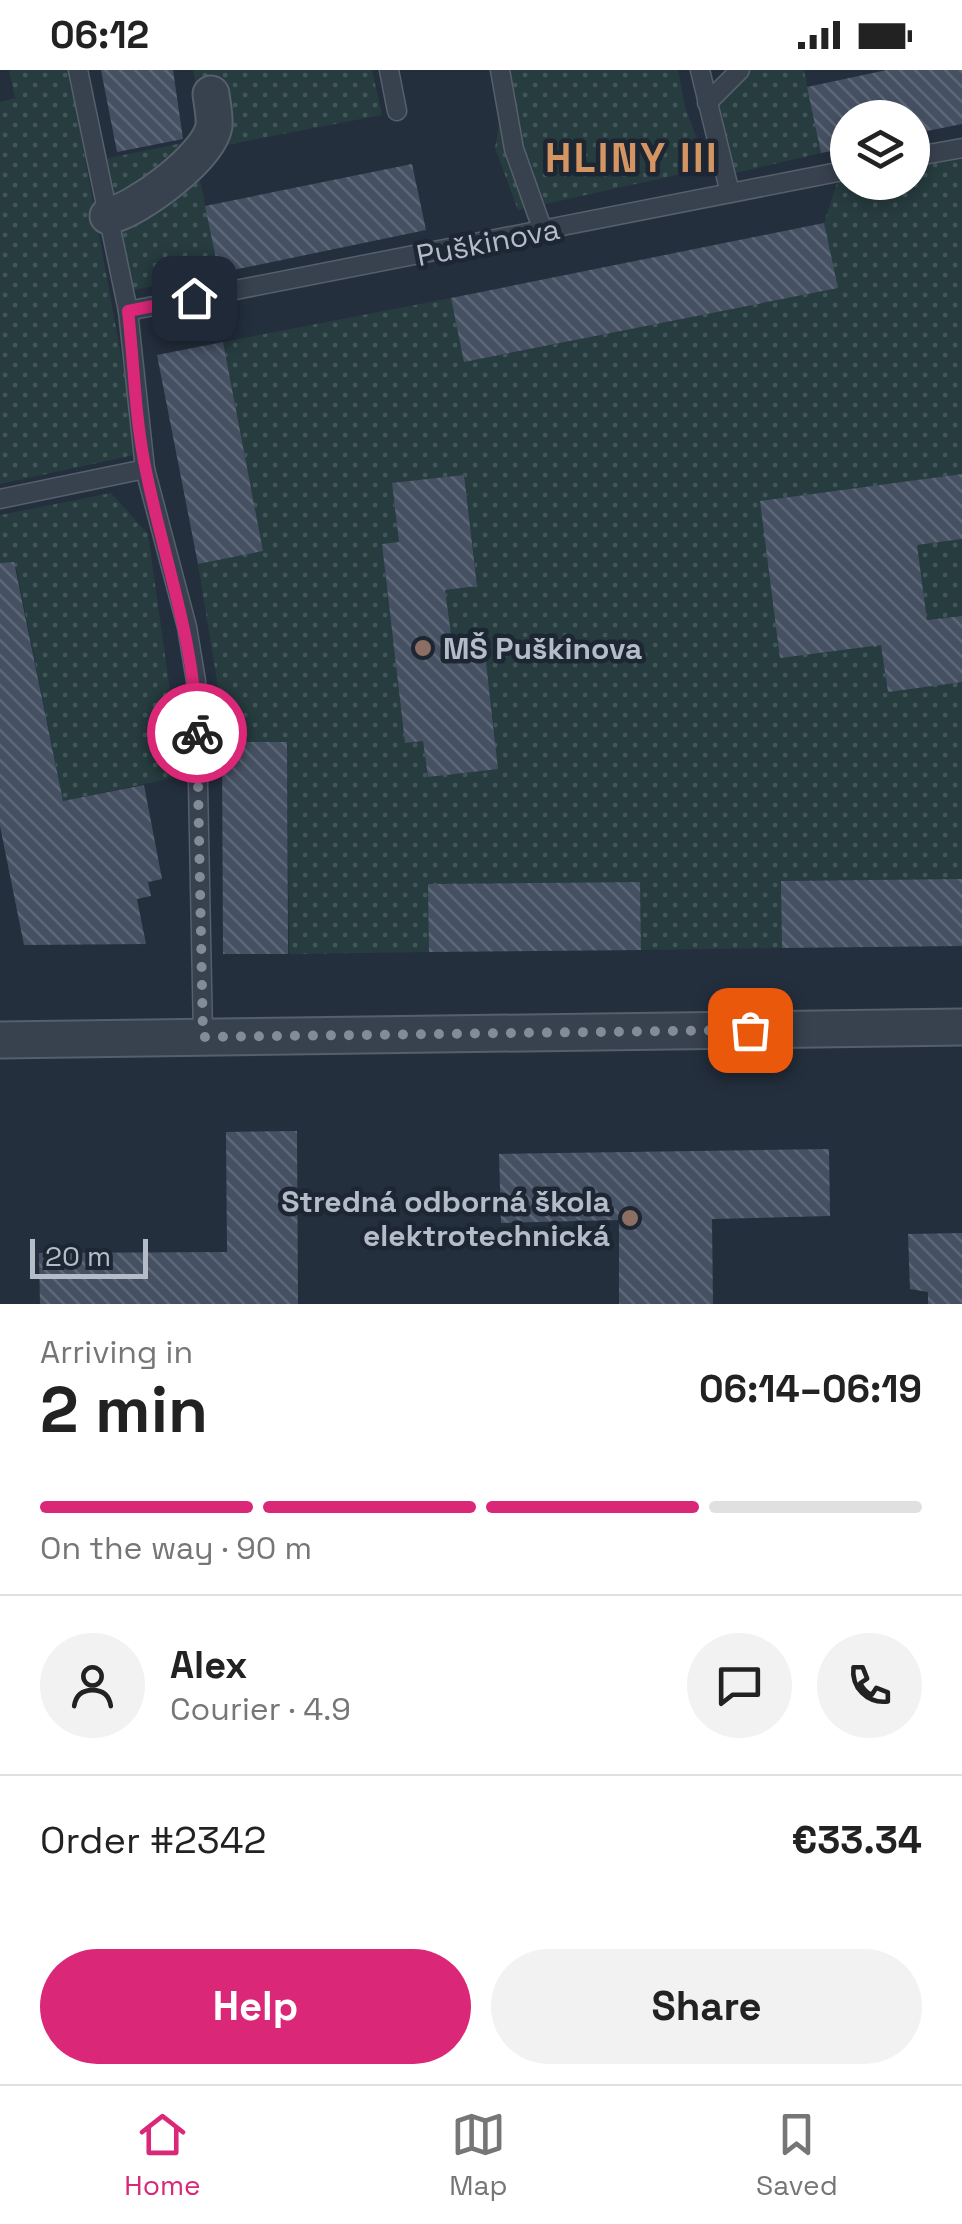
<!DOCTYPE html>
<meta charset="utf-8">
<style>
:root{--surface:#fff;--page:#f2f2f2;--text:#222;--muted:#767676;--line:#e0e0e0;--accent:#db2777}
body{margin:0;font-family:"Space Grotesk",sans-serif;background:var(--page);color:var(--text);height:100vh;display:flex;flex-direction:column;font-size:38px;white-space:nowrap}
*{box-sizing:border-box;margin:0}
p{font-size:32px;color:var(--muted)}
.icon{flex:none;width:55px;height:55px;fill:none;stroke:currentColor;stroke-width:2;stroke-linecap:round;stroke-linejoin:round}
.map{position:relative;height:1234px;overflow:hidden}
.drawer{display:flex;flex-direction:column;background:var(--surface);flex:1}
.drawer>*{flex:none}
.tools{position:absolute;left:830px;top:30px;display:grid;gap:20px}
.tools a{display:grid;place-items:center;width:100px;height:100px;border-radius:50%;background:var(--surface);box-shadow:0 5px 15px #0003;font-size:50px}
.scale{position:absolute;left:30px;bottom:25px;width:118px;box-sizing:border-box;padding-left:10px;border:5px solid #b4bcc9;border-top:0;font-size:28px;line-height:35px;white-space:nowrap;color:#b4bcc9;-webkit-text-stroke:8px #1d2633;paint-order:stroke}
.pin{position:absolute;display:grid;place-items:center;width:85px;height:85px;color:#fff;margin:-42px;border-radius:20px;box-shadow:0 5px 15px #0006}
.courier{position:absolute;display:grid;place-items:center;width:100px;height:100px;margin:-50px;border:8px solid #db2777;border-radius:50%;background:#fff;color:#222;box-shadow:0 2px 12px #0007}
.overview em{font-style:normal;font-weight:800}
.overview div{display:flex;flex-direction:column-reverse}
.overview{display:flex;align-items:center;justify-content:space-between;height:170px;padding:0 40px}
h1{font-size:65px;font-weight:800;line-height:75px}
.bar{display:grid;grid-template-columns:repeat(4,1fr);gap:15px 10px;align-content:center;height:120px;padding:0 40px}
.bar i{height:12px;border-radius:8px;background:var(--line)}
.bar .selected{background:var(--accent)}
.bar p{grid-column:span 4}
.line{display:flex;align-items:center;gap:25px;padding:0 40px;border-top:2px solid var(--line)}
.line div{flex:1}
.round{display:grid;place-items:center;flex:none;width:105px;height:105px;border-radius:52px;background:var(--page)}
.action{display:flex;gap:20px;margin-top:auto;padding:20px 40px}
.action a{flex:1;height:115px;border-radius:60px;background:var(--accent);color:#fff;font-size:40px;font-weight:800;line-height:115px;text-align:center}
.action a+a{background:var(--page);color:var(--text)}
.status{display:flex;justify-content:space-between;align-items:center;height:70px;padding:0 50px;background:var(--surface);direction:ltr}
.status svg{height:28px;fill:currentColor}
.tab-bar{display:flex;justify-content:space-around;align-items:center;height:140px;border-top:2px solid var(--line);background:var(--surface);font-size:28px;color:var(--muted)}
.tab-bar a{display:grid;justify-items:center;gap:5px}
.tab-bar .selected{color:var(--accent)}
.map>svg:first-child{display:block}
.grass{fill:url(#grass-dots);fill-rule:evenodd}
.building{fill:url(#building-back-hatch)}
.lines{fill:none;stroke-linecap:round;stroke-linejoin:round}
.service-casing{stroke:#565f6c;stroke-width:21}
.minor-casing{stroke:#565f6c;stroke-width:39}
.service{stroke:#38414e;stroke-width:18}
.minor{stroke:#38414e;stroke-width:35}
.done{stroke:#828b98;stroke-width:10;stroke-dasharray:0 18}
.route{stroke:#db2777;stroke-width:12}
.education-dot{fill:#8d6e63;stroke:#1d2633;stroke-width:4}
.labels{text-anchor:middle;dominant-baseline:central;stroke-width:9;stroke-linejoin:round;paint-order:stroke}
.street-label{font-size:30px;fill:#b4bcc9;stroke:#1d2633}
.poi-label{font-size:30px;font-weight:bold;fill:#b4bcc9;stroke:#1d2633;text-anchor:start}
.district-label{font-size:40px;font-weight:bold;letter-spacing:2.5px;fill:#d59563;stroke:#1d2633}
</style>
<div class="status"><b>06:12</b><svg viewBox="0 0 49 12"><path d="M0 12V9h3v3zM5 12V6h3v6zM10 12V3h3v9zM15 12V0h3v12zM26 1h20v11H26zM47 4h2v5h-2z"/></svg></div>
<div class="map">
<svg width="962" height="1234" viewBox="0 0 962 1234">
<defs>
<pattern id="grass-dots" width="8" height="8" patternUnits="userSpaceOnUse" patternTransform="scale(2.5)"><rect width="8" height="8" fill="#263c3f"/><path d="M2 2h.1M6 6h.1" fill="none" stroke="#435659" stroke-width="1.8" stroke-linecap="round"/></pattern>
<pattern id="building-back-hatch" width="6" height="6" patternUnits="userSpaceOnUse" patternTransform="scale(2.5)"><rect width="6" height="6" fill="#455162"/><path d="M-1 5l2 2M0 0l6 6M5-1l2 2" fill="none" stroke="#5d6877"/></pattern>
</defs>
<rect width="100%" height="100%" fill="#242f3e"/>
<g class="grass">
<path d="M 9,0 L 69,0 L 139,384 L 0,414 L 0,32 L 15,28 Z"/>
<path d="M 193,0 L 372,0 L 382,45 L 210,78 Z"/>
<path d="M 503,0 L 678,0 L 685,37 L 708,98 L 518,140 L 495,78 L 506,13 Z"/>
<path d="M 739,0 L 804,0 L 821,83 L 727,105 L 700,33 Z"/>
<path d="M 192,71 L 219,203 L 124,222 L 99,90 Z"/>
<path d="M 962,81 L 962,404 L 861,418 L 888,621 L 962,612 L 962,809 L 782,811 L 782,878 L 641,880 L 640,812 L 429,814 L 429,882 L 289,884 L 287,672 L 222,672 L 220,630 L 198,494 L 263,481 L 223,272 L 451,228 L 465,292 L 837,218 L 824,153 L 841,101 L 847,100 L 848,112 L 912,112 L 913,87 ZM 464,405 L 477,515 L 445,520 L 453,587 L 485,584 L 494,659 L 486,696 L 500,698 L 428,707 L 423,671 L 405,672 L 382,475 L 399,472 L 392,414 Z"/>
<path d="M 111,423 L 148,464 L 182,706 L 63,731 L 16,497 L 0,500 L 0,445 Z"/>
<path d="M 962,469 L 962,546 L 927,550 L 917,475 Z"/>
</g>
<g class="building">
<path d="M 101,0 L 173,0 L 183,69 L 117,82 Z"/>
<path d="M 887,0 L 962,0 L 962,54 L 912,64 L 912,48 L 848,48 L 848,78 L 821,83 L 807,17 Z"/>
<path d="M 412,94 L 426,160 L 219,203 L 205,136 Z"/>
<path d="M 824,153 L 838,218 L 464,292 L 451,228 Z"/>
<path d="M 223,272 L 263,481 L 198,494 L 157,285 Z"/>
<path d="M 962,404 L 962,469 L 917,475 L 927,550 L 962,546 L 962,612 L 888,622 L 881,575 L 780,588 L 760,431 Z"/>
<path d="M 464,405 L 477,516 L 445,520 L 454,587 L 485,583 L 498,699 L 428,707 L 423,671 L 405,673 L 382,474 L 399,472 L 392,413 Z"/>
<path d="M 14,492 L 63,731 L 144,715 L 162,809 L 148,812 L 151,826 L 137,829 L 146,874 L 24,875 L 0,756 L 0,493 Z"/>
<path d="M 222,672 L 287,672 L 288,884 L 223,884 Z"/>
<path d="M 962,809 L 962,876 L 782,878 L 781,811 Z"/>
<path d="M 640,812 L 641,880 L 429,882 L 428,814 Z"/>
<path d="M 297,1061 L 298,1234 L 40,1234 L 39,1183 L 227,1182 L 226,1062 Z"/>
<path d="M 829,1079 L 830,1146 L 712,1149 L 713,1234 L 619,1234 L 619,1150 L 501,1153 L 499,1084 Z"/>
<path d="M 962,1163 L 962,1234 L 928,1234 L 928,1222 L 910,1219 L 908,1164 Z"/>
</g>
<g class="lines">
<defs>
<g id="service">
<path d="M 78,0 L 128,241 L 145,399 L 187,557 L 196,611 L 203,967"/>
<path d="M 389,0 L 397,41"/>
<path d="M 500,0 L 514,79 L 543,161"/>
<path d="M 700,0 L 730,123"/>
<path d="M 707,33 L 740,0"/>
<path d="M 912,87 L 962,78"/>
<path d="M 128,241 L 848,100"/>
<path d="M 0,429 L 145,399"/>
</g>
<g id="minor">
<path d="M 108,146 C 137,140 209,87 214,56 C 215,46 212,33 211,24"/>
<path d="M 0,970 L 962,957"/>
</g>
</defs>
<use href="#service" class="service-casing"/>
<use href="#minor" class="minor-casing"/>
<use href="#service" class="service"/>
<use href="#minor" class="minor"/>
</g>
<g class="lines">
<path class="done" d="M 197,663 L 203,967 L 750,960"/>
<path class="route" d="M 194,228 L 128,241 C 134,294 135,349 146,401 C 164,490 195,571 197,663"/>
</g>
<g class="education-dot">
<circle cx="423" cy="578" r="10"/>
<circle cx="630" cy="1148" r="10"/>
</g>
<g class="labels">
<g class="street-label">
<text transform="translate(488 172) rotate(-11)">Puškinova</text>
</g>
<g class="poi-label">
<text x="443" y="578">MŠ Puškinova</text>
<text x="610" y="1131" text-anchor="end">Stredná odborná škola<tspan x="610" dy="34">elektrotechnická</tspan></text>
</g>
<g class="district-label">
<text x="632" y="88">HLINY III</text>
</g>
</g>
</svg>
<div class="tools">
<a><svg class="icon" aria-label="layers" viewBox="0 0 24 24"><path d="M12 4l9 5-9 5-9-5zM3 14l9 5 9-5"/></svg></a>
</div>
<div class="scale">20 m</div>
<div class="pin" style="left:750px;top:960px;background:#ea580c"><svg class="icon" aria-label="bag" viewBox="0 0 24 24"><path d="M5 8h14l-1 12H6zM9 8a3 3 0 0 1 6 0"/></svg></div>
<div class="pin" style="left:194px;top:228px;background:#1f2937"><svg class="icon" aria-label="home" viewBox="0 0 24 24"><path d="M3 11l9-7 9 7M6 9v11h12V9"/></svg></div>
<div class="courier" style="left:197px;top:663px"><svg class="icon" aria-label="bike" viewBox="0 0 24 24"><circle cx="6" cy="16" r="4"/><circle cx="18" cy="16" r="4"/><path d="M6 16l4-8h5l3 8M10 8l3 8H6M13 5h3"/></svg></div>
</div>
<section class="drawer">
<div class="overview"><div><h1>2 min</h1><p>Arriving in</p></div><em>06:14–06:19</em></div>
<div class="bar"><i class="selected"></i><i class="selected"></i><i class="selected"></i><i></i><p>On the way · 90 m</p></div>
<div class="line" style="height:180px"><a class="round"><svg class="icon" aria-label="person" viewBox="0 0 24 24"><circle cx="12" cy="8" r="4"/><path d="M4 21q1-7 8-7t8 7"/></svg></a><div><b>Alex</b><p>Courier · 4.9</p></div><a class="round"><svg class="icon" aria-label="chat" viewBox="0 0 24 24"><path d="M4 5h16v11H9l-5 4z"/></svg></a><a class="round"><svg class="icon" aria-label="phone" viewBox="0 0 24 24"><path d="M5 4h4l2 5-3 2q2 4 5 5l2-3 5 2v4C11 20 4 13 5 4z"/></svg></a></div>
<div class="line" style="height:130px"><div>Order #2342</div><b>€33.34</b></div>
<div class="action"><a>Help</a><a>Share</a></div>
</section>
<nav class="tab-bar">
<a class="selected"><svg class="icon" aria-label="home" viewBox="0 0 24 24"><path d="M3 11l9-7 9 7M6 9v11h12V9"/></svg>Home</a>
<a><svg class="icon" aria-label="map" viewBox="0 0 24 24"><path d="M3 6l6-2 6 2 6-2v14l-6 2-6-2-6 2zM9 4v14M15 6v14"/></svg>Map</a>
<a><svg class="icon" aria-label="saved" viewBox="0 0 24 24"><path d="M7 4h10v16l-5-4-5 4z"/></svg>Saved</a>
</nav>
